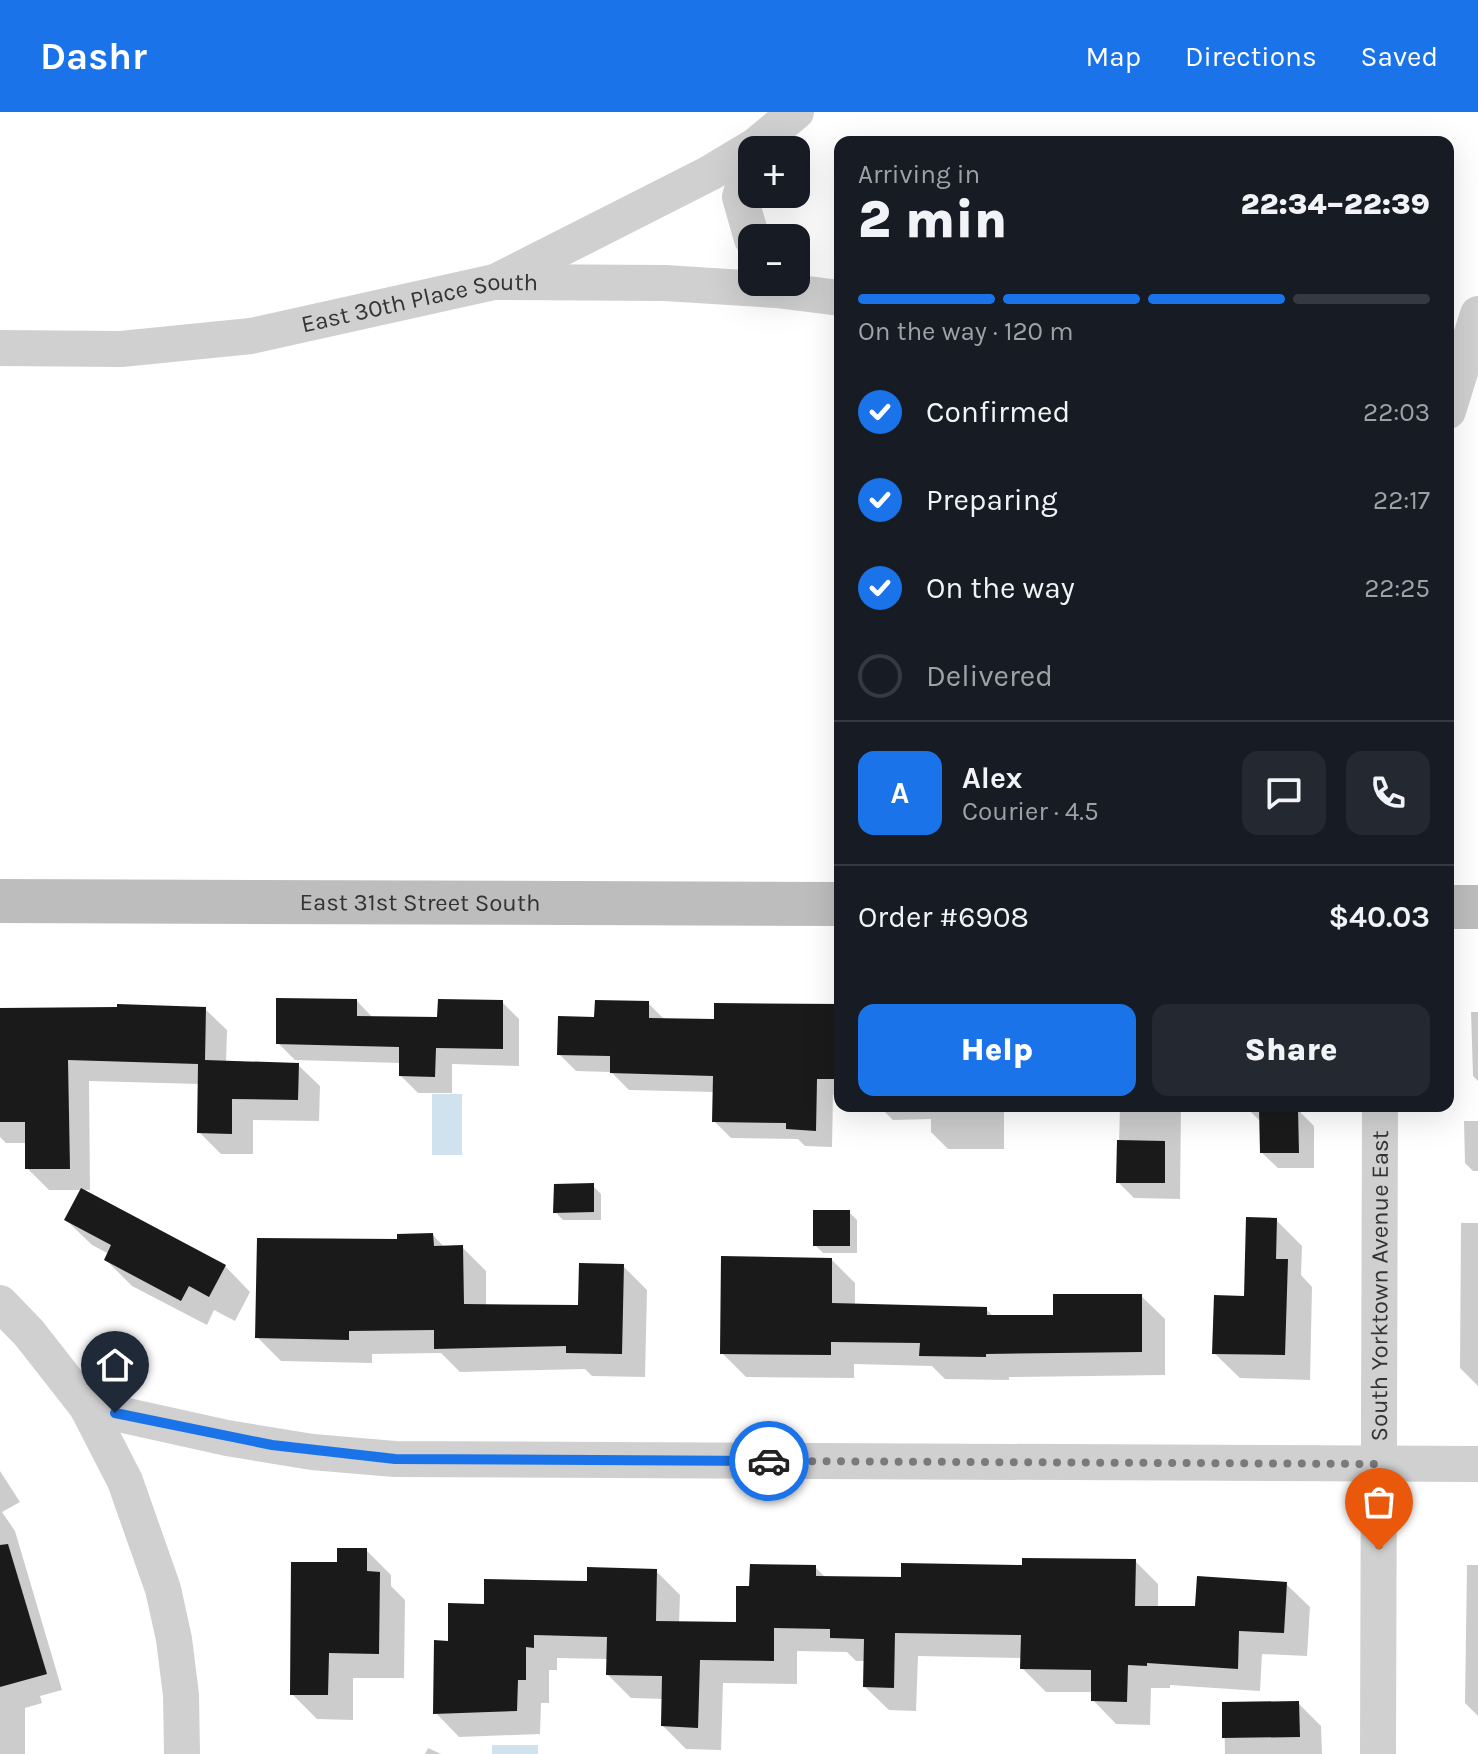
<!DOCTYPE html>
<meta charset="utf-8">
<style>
:root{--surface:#171b24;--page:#242831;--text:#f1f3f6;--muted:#9ea1a6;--line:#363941;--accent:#1a73e8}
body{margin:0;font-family:Karla,sans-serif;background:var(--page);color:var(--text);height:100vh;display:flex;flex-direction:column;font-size:30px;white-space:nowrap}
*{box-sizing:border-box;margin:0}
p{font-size:26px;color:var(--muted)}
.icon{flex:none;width:44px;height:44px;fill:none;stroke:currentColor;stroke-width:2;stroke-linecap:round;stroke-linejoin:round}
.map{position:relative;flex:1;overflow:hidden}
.panel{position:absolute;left:834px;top:24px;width:620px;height:976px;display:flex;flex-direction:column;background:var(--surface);border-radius:16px;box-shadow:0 8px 32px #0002}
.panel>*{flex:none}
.tools{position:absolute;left:738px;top:24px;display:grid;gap:16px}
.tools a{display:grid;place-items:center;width:72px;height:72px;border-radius:16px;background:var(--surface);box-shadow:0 8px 32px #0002;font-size:40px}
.pin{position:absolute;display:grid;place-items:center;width:68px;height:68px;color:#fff;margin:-82px -34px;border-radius:50% 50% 50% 0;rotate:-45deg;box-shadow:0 0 8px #0007}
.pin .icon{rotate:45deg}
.courier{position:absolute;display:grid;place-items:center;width:80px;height:80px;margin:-40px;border:6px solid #1a73e8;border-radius:50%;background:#fff;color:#222;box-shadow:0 2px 10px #0007}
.headline em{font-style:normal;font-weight:800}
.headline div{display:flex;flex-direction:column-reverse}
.headline{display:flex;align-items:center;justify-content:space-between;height:136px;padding:0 24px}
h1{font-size:52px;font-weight:800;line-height:60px}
.bar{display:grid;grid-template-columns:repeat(4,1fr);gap:12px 8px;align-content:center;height:96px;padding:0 24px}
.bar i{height:10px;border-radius:6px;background:var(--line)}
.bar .on{background:var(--accent)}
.bar p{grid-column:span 4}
.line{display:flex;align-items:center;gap:20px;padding:0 24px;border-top:2px solid var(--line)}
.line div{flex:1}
.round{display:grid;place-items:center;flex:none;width:84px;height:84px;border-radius:16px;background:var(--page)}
ol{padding:0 24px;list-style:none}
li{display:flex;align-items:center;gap:24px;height:88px}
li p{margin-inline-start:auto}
li .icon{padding:8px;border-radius:50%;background:var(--accent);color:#fff;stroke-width:4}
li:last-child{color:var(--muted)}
li i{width:44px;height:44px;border:4px solid var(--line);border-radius:50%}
.cta{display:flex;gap:16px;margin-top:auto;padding:16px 24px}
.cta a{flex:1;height:92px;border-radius:16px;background:var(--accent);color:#fff;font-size:32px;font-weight:800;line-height:92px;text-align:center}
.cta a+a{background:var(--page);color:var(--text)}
header{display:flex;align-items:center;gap:48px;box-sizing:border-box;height:112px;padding:0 40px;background:var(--accent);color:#fff}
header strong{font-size:38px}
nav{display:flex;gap:44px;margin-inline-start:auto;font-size:28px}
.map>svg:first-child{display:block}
.water{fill:#cfe2ee}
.shadow{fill:#0003}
.building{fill:#1a1a1a}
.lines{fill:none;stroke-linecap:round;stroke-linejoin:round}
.minor{stroke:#d0d0d0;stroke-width:36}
.secondary{stroke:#bdbdbd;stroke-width:44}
.done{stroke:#7a7a7a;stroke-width:8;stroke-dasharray:0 14.4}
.route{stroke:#1a73e8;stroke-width:10}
.labels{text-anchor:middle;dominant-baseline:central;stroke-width:8;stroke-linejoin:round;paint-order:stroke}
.street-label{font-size:24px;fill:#333;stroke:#fff}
</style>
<header>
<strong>Dashr</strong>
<nav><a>Map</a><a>Directions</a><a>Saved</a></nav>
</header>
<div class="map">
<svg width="1478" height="1642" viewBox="0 0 1478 1642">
<rect width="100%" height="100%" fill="#fff"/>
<g class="water">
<rect x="432" y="982" width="30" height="61"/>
<rect x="492" y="1633" width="46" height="9"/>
</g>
<g class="shadow">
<path d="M 357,889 L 373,906 L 439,907 L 502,890 L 519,907 L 519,954 L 452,952 L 452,981 L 418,981 L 401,964 L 401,951 L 295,948 L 278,931 Z"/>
<path d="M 648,891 L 665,908 L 716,909 L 840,894 L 840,983 L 833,983 L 832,1035 L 805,1034 L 798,1027 L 731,1026 L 714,1009 L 715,980 L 629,978 L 611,960 L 576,959 L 559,942 L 596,907 Z"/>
<path d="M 205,897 L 227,918 L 226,951 L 298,953 L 320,974 L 319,1009 L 253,1008 L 253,1042 L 221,1042 L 199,1020 L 200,972 L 89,969 L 90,1078 L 49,1078 L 27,1056 L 27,1031 L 6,1031 L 0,1025 L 0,899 Z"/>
<path d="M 1471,900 L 1478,900 L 1478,969 L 1473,964 Z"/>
<path d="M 879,994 L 1001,994 L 1004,997 L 1004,1037 L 948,1037 L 931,1020 L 931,1007 L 893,1008 Z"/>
<path d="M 1108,994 L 1181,994 L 1180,1087 L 1134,1086 L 1118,1070 L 1120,994 Z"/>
<path d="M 1248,994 L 1301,994 L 1301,1001 L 1314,1014 L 1314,1056 L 1278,1056 L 1262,1041 L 1262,1011 L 1248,997 Z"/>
<path d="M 1464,1009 L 1478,1009 L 1478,1059 L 1473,1059 L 1465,1051 Z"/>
<path d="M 593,1074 L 601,1082 L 601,1108 L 563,1108 L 555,1100 Z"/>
<path d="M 849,1100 L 857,1108 L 857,1141 L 823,1141 L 815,1133 Z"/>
<path d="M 66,1108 L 225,1154 L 250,1180 L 235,1209 L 214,1198 L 207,1213 L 132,1174 L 106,1148 L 109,1142 L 92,1133 Z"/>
<path d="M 1276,1108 L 1302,1134 L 1301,1163 L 1312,1175 L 1310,1268 L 1240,1266 L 1214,1241 L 1246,1186 Z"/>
<path d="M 1461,1111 L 1478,1111 L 1478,1274 L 1460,1256 Z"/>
<path d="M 433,1123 L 445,1136 L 462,1135 L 486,1159 L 486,1194 L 580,1195 L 623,1154 L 647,1178 L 645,1265 L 592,1264 L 585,1257 L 460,1260 L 441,1241 L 372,1242 L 372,1251 L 281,1249 L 257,1225 L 399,1129 Z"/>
<path d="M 832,1148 L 855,1171 L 855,1194 L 986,1197 L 994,1205 L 1055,1205 L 1141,1184 L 1165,1207 L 1165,1263 L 1009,1265 L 1009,1268 L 945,1267 L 932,1254 L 854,1252 L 854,1266 L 746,1265 L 722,1241 Z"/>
<path d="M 0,1359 L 20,1390 L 2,1400 L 15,1419 L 62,1578 L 40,1584 L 42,1591 L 25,1596 L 25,1642 L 0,1642 Z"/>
<path d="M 366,1438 L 391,1463 L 391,1474 L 405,1488 L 404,1566 L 353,1566 L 353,1608 L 317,1607 L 292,1582 L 339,1452 Z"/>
<path d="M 1135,1449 L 1158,1472 L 1158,1496 L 1197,1496 L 1286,1472 L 1310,1495 L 1307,1544 L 1262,1542 L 1260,1579 L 1170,1573 L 1170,1576 L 1151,1576 L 1150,1613 L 1116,1612 L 1093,1588 L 1093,1580 L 1046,1580 L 1022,1556 L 1023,1546 L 918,1544 L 916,1599 L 889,1598 L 865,1575 L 866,1549 L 856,1549 L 847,1540 L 797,1539 L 797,1572 L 723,1571 L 721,1638 L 686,1637 L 663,1614 L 664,1587 L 631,1586 L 608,1563 L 608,1547 L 557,1546 L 557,1558 L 549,1558 L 549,1591 L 541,1591 L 540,1622 L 459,1625 L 436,1601 L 450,1531 L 486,1494 L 589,1471 L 656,1459 L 680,1483 L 679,1511 L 738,1512 L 751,1476 L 815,1455 L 826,1466 L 903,1467 L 1024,1455 Z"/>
<path d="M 1467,1453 L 1478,1453 L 1478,1604 L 1465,1591 Z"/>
<path d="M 1298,1591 L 1321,1614 L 1322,1642 L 1225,1642 L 1224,1592 Z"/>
<path d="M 428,1636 L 441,1642 L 425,1642 Z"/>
</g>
<g class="building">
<path d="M 276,886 L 357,887 L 357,904 L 437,905 L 438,887 L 503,888 L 503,937 L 436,936 L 435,965 L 399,964 L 399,935 L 276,932 Z"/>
<path d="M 595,888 L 649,889 L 649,906 L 714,907 L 714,891 L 840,892 L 840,967 L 817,967 L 816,1019 L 786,1017 L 786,1011 L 712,1010 L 713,964 L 610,961 L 610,944 L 557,943 L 558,904 L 594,905 Z"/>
<path d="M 117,892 L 206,895 L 205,948 L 299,951 L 298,988 L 232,987 L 232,1022 L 197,1021 L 198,952 L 68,948 L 70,1057 L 25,1057 L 25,1010 L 0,1010 L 0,896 L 117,895 Z"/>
<path d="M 1259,996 L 1298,996 L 1299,1041 L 1260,1041 Z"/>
<path d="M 1117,1028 L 1165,1029 L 1165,1071 L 1116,1071 Z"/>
<path d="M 594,1071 L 594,1100 L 553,1101 L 554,1072 Z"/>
<path d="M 81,1076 L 226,1153 L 209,1185 L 189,1174 L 181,1189 L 104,1148 L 111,1133 L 64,1108 Z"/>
<rect x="813" y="1098" width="37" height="36"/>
<path d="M 1246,1105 L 1277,1106 L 1276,1147 L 1288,1147 L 1285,1243 L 1212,1242 L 1214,1183 L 1244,1184 Z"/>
<path d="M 433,1121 L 434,1134 L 463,1133 L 464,1192 L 578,1193 L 579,1151 L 624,1152 L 622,1242 L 566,1241 L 566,1234 L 434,1237 L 434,1218 L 349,1219 L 349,1228 L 255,1226 L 257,1126 L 397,1127 L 397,1122 Z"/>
<path d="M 721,1144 L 832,1146 L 832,1191 L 987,1195 L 987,1203 L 1053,1203 L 1053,1182 L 1142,1182 L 1142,1240 L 986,1242 L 986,1245 L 919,1244 L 920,1231 L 831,1230 L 831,1243 L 720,1242 Z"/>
<path d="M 8,1432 L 47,1562 L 0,1575 L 0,1433 Z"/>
<path d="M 337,1436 L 367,1436 L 367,1459 L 380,1460 L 379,1542 L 329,1541 L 328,1583 L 290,1583 L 291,1450 L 337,1450 Z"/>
<path d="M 1022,1446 L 1136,1447 L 1135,1494 L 1195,1494 L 1197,1464 L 1287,1470 L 1284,1521 L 1239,1519 L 1238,1557 L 1147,1551 L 1147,1554 L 1128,1553 L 1127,1590 L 1091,1589 L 1091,1558 L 1020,1557 L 1021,1523 L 895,1521 L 894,1576 L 863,1575 L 864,1527 L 830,1526 L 830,1517 L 774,1516 L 774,1549 L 700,1548 L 698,1616 L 661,1614 L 662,1564 L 606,1563 L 607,1525 L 534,1523 L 534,1536 L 526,1535 L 526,1568 L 518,1568 L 517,1599 L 433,1602 L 434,1528 L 448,1529 L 448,1491 L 484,1492 L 484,1467 L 587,1469 L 587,1455 L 657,1457 L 656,1509 L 736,1510 L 736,1474 L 749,1474 L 750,1452 L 816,1453 L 816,1464 L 901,1465 L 901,1451 L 1022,1453 Z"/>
<path d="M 1299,1589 L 1300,1625 L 1222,1626 L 1222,1590 Z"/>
</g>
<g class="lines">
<g class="minor">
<path d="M 752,44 L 740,85 L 752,127"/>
<path d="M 499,168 L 710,61 L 755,34 L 796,0"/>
<path id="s1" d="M 0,236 L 121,237 L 251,224 L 494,170 L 665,171 L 776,178 L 840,186"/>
<path d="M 1448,299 L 1478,202"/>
<path d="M 0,1191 L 29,1221 L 87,1295 L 125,1369 L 163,1477 L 174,1527 L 181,1583 L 182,1642"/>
<path d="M 87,1295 L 227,1326 L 312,1340 L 395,1347 L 1478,1352"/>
<path id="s2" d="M 1378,1642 L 1380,994"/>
</g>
<g class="secondary">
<path id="s3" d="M 0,789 L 840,792"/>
<path d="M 1448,795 L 1478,795"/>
</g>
</g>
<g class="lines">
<path class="done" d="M 769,1349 L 1379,1352 L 1379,1438"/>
<path class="route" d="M 115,1301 L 272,1333 L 395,1347 L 769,1349"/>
</g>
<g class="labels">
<g class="street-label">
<text stroke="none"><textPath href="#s1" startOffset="424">East 30th Place South</textPath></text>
<text stroke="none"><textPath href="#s3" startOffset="420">East 31st Street South</textPath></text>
<text stroke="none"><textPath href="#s2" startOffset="468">South Yorktown Avenue East</textPath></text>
</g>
</g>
</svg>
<div class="tools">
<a>+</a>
<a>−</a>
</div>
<div class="pin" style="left:1379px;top:1438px;background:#ea580c"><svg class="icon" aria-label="bag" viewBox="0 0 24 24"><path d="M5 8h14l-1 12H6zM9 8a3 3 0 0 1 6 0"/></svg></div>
<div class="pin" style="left:115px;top:1301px;background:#1f2937"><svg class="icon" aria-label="home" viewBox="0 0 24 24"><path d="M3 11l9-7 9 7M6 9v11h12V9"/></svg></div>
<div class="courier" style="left:769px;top:1349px"><svg class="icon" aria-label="car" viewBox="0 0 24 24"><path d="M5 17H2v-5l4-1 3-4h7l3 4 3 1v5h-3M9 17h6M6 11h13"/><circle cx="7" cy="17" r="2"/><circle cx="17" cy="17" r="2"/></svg></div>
<section class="panel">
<div class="headline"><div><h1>2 min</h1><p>Arriving in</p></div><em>22:34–22:39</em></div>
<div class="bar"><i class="on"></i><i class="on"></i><i class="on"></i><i></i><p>On the way · 120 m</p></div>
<ol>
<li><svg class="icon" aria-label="check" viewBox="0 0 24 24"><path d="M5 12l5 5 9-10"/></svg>Confirmed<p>22:03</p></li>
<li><svg class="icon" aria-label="check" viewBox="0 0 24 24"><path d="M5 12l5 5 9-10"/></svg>Preparing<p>22:17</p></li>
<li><svg class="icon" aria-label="check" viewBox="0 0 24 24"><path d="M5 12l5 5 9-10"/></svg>On the way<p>22:25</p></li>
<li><i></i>Delivered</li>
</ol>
<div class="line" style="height:144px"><b class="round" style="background:var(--accent);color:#fff">A</b><div><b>Alex</b><p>Courier · 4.5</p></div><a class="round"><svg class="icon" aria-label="chat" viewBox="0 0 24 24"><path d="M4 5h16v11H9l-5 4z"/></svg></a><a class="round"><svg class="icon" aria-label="phone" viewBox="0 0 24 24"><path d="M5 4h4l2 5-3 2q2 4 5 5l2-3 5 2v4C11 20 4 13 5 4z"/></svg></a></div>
<div class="line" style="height:104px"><div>Order #6908</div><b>$40.03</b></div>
<div class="cta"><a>Help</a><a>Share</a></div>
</section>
</div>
